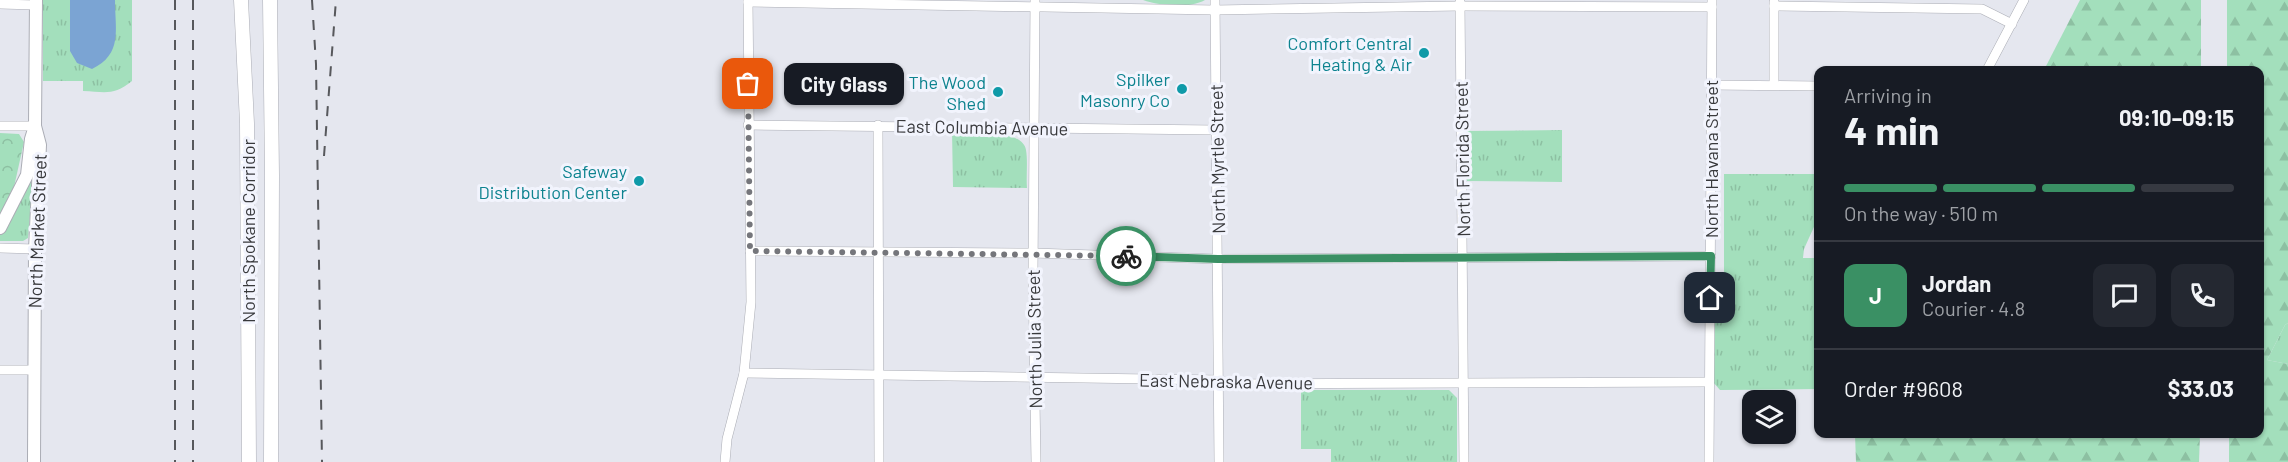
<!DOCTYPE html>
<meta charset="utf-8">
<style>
:root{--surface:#171b24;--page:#242831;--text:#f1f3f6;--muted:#9ea1a6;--line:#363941;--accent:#3a9064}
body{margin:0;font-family:Barlow,sans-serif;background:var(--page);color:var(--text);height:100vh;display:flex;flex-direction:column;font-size:22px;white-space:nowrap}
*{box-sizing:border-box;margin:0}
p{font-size:20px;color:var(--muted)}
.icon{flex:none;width:33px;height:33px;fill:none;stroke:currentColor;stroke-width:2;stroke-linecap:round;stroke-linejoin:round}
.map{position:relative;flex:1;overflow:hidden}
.sheet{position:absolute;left:1814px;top:66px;width:450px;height:372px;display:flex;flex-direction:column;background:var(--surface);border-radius:12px;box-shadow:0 2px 4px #0004}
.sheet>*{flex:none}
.tools{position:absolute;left:1742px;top:390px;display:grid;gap:12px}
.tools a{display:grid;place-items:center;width:54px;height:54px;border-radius:12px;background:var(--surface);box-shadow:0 2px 4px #0004;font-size:30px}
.pin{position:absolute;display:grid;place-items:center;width:51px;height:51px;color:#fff;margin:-26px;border-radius:12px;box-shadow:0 3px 9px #0006}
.courier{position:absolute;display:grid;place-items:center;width:60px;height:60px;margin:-30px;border:4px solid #3a9064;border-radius:50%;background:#fff;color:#222;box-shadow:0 2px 8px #0007}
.bubble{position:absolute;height:42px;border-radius:12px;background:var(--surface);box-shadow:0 2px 4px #0004;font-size:20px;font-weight:700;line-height:42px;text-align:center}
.headline em{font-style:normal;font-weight:700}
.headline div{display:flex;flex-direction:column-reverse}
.headline{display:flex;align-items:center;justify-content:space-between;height:102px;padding:0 30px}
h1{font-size:39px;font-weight:700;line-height:45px}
.bar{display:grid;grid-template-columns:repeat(4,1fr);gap:9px 6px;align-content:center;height:72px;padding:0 30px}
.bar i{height:8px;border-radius:4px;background:var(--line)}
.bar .selected{background:var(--accent)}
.bar p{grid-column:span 4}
.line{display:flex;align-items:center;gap:15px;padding:0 30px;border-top:2px solid var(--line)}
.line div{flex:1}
.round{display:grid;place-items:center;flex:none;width:63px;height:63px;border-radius:12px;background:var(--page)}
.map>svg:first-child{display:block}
.grass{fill:url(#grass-tufts)}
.forest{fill:url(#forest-firs)}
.park{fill:url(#park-crowns)}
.water{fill:#7ba4d3}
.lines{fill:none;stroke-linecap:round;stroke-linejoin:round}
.minor-casing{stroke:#abadb5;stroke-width:10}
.major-casing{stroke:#abadb5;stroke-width:14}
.highway-casing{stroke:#abadb5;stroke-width:15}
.minor{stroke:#fff;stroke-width:9}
.major{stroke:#fff;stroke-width:12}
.highway{stroke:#fff;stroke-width:14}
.rail{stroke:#57585c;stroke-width:2;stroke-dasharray:10 10;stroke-linecap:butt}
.done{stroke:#75767b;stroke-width:6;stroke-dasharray:0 10.8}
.route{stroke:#3a9064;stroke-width:8}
.culture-dot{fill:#0f9aa8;stroke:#f2f4fd;stroke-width:2}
.labels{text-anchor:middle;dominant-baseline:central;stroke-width:6;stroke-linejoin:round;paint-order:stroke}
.culture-label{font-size:18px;fill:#0d838f;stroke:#f2f4fd;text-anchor:end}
.street-label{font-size:18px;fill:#38393c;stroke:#f2f4fd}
</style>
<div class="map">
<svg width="2288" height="462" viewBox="0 0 2288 462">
<defs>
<pattern id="grass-tufts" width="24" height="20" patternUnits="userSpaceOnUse" patternTransform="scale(1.5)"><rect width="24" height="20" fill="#a3dfbc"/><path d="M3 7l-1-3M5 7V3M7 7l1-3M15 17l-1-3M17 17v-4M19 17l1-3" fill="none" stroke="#8dc0a2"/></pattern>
<pattern id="forest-firs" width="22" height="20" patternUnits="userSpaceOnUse" patternTransform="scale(1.5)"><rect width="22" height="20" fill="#a3dfbc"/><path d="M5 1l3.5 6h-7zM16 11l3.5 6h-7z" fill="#8dc0a2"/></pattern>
<pattern id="park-crowns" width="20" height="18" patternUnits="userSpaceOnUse" patternTransform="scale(1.5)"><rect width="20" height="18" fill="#a3dfbc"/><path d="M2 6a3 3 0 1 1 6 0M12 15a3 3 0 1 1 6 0" fill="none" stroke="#8dc0a2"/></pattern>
</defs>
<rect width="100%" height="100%" fill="#e5e7ef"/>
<g class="grass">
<path d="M 43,0 L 132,0 L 132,81 C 114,96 105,92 83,91 L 83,81 L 43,81 Z"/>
<path d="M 1143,0 L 1205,0 C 1189,9 1160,6 1143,0 Z"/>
<path d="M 952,130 C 970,131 1023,129 1026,150 C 1028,162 1026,176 1027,188 L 953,187 Z"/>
<path d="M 1562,130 L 1562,182 L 1467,181 L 1466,131 Z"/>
<path d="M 34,170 L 28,238 L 23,241 L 0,241 L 0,233 Z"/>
<path d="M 1724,174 L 1818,174 L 1818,218 L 1804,249 L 1803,258 L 1818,258 L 1818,389 L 1720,390 L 1713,382 L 1711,279 L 1724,272 Z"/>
<path d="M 2288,323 L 2288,364 L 2267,360 L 2285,325 Z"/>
<path d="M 1301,390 L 1449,390 L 1457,398 L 1457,462 L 1331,462 L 1331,449 L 1301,449 Z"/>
</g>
<g class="forest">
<path d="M 2080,0 L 2201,0 L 2201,70 L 2044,70 Z"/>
<path d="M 2227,0 L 2288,0 L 2288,323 L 2285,325 L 2267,360 L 2288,364 L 2288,462 L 2229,462 L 2229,434 L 2259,434 L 2259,70 L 2227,70 Z"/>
<path d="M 1855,434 L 2200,434 L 2199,462 L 1856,462 Z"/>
</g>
<path class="park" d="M 0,133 L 19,134 L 24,142 L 14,187 L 0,215 Z"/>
<path class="water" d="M 70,0 L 115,0 C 115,30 123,54 92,69 L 77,63 L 70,51 Z"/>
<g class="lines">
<defs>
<g id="minor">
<path d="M 1035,0 L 1033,276 L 1036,462"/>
<path d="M 1215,0 L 1219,462"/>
<path d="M 748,2 L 1215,10 L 1460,6 L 1712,7"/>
<path d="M 1460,2 L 1464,462"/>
<path d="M 1774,2 L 1774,85"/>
<path d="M 0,4 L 35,5"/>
<path d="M 1774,6 L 1982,9 L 2012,24"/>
<path d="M 1987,70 L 2024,0"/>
<path d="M 1712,85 L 1818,86"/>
<path d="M 748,125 L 1216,130"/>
<path d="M 878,125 L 879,462"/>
<path d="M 0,126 L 35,126"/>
<path d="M 0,248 L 35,249"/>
<path d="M 750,251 L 1033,253 L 1218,259 L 1711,256"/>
<path d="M 0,370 L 35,370"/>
<path d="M 744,373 L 1218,380 L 1232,384 L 1708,382"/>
<path d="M 725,462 L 727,439 L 744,373 L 751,302 L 748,0"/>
<path d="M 1709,462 L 1712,0"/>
</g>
<g id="major">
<path d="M 0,228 L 27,175 L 31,139 L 35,126"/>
<path d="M 34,462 L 35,249 L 40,145 L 35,126 L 36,0"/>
</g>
<g id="highway">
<path d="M 241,0 L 247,123 L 249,462"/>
<path d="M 270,0 L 272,175 L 271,462"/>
</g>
</defs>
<use href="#minor" class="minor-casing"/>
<use href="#major" class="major-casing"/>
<use href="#highway" class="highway-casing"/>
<use href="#minor" class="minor"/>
<use href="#major" class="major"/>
<use href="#highway" class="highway"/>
<g class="rail">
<path d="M 175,0 L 175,462"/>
<path d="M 193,0 L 193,462"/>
<path d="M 312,0 L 316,64 L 322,462"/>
<path d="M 324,156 L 336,0"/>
</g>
</g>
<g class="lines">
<path class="done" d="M 748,84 L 750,251 L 1126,256"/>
<path class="route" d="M 1126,256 L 1218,259 L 1711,256 L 1710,298"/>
</g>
<g class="culture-dot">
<circle cx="1424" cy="53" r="6"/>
<circle cx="1182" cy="89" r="6"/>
<circle cx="998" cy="92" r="6"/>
<circle cx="639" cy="181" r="6"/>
</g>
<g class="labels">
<g class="culture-label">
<text x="1412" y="43">Comfort Central<tspan x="1412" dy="21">Heating &amp; Air</tspan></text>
<text x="1170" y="79">Spilker<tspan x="1170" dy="21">Masonry Co</tspan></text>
<text x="986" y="82">The Wood<tspan x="986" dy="21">Shed</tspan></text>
<text x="627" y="171">Safeway<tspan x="627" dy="21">Distribution Center</tspan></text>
</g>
<g class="street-label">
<text transform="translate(982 127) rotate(1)">East Columbia Avenue</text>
<text transform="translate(1217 159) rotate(-91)">North Myrtle Street</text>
<text transform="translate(1462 159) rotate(-91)">North Florida Street</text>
<text transform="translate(1711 159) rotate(-90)">North Havana Street</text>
<text transform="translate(37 231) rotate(-88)">North Market Street</text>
<text transform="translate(248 231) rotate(-90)">North Spokane Corridor</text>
<text transform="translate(1034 339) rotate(-91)">North Julia Street</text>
<text transform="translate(1226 381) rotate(1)">East Nebraska Avenue</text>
</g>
</g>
</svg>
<div class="tools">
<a><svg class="icon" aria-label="layers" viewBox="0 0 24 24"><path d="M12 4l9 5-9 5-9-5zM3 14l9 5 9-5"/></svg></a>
</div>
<div class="pin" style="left:748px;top:84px;background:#ea580c"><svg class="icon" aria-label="bag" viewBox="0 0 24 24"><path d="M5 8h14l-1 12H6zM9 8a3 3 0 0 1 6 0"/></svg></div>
<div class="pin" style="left:1710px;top:298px;background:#1f2937"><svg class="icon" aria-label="home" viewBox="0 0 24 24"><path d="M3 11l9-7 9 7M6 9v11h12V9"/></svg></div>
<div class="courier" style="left:1126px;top:256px"><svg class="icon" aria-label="bike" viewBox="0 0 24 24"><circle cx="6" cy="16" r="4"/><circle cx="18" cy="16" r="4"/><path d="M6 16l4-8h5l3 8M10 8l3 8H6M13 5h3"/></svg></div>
<div class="bubble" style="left:784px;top:63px;width:120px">City Glass</div>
<section class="sheet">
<div class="headline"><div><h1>4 min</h1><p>Arriving in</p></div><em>09:10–09:15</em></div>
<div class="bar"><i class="selected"></i><i class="selected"></i><i class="selected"></i><i></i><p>On the way · 510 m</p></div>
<div class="line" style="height:108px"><b class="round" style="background:var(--accent);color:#fff">J</b><div><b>Jordan</b><p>Courier · 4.8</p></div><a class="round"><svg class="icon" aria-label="chat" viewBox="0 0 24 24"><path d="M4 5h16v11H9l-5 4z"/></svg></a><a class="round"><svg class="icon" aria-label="phone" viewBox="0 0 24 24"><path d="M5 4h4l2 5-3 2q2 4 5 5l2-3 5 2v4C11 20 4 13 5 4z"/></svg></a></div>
<div class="line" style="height:78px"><div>Order #9608</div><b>$33.03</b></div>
</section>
</div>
